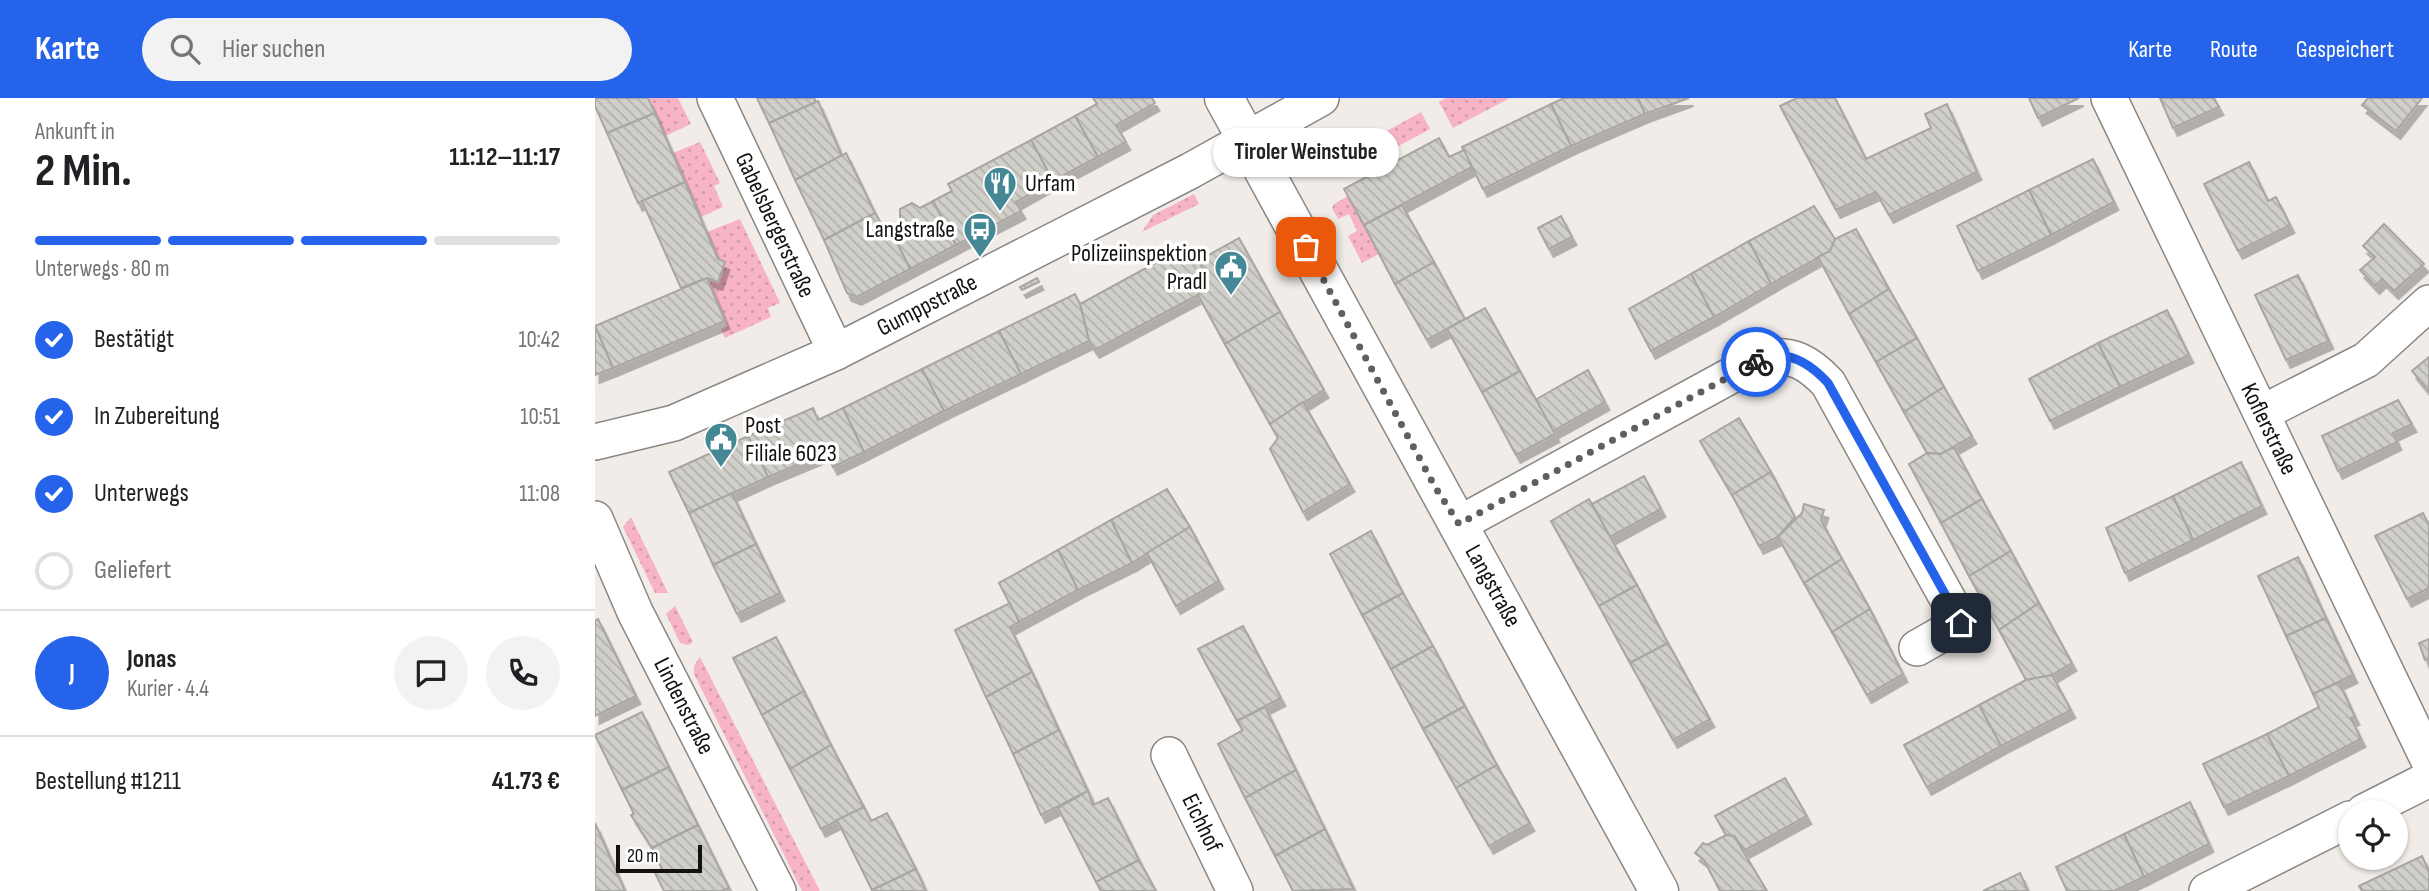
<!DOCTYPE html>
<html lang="de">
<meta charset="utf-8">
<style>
:root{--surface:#fff;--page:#f2f2f2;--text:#202124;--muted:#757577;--line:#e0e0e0;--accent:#2563eb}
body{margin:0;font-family:"Sofia Sans Condensed",sans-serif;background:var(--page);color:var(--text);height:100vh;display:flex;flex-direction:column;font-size:26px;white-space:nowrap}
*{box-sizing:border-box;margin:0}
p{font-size:23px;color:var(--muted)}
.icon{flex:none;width:38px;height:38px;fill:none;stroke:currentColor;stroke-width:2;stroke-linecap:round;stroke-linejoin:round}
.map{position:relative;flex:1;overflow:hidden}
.drawer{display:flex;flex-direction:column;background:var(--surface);width:595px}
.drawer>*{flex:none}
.buttons{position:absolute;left:1743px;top:702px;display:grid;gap:14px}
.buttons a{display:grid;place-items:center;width:70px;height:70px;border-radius:50%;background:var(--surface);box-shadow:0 2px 5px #0004;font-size:35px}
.scale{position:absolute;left:21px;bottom:18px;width:86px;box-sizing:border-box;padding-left:7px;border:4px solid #131210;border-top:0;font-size:19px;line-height:24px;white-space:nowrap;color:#131210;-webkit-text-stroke:5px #fff;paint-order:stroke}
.pin{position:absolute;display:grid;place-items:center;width:60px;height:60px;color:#fff;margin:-30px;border-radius:14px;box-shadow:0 4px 10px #0006}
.courier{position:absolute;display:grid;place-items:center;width:70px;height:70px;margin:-35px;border:5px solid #2563eb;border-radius:50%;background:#fff;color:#222;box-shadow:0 2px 9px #0007}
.bubble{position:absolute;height:49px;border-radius:24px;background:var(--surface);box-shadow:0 2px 5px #0004;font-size:23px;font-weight:700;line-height:49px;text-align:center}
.overview em{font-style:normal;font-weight:700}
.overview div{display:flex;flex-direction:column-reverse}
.overview{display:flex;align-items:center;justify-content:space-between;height:119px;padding:0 35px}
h1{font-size:46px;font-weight:700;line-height:52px}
.bar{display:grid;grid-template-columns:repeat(4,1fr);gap:10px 7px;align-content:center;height:84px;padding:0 35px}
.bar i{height:9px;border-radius:5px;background:var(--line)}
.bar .on{background:var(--accent)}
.bar p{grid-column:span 4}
.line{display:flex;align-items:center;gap:18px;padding:0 35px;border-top:2px solid var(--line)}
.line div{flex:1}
.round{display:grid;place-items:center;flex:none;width:74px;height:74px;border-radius:37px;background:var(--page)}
ol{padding:0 35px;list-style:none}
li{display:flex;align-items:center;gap:21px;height:77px}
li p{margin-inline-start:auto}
li .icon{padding:7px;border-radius:50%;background:var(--accent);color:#fff;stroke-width:4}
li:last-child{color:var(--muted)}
li i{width:38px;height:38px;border:4px solid var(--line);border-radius:50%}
header{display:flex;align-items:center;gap:42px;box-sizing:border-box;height:98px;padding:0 35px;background:var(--accent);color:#fff}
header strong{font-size:33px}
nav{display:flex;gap:38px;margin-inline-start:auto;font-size:24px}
.search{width:490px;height:63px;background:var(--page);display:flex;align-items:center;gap:18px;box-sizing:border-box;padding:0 24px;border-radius:38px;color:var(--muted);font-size:26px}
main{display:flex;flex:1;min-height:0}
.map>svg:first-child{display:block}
.grass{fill:url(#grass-dots)}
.building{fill:url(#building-back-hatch);stroke:#a8a6a1;stroke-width:2;filter:url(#shadow)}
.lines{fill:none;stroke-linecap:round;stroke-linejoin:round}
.street-casing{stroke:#8b8783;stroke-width:38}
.secondary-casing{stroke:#8b8783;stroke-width:41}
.street{stroke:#fff;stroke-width:35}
.secondary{stroke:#fff;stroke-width:38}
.done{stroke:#615e5c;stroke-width:7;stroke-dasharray:0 12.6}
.route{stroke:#2563eb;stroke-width:9}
.labels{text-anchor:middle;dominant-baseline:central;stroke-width:7;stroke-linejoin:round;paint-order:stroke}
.poi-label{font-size:24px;fill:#131210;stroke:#fff;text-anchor:start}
.street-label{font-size:24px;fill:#131210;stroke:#fff}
</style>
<header>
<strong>Karte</strong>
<div class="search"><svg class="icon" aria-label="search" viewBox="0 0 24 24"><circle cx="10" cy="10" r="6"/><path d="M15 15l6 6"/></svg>Hier suchen</div>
<nav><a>Karte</a><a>Route</a><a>Gespeichert</a></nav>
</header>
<main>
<section class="drawer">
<div class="overview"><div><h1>2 Min.</h1><p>Ankunft in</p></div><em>11:12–11:17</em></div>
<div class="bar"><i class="on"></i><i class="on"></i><i class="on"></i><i></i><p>Unterwegs · 80 m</p></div>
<ol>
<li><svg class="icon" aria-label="check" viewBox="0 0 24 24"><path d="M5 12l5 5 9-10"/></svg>Bestätigt<p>10:42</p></li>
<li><svg class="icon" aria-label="check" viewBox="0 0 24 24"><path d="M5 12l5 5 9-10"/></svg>In Zubereitung<p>10:51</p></li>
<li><svg class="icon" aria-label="check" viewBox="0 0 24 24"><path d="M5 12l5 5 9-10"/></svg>Unterwegs<p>11:08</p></li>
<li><i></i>Geliefert</li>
</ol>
<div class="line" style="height:126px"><b class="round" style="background:var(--accent);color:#fff">J</b><div><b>Jonas</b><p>Kurier · 4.4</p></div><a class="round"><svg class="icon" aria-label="chat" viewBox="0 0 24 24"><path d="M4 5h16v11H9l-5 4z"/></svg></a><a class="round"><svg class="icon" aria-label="phone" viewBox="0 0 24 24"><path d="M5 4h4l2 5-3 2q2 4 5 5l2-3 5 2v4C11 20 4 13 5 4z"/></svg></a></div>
<div class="line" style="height:91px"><div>Bestellung #1211</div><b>41.73 €</b></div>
</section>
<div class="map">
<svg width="1834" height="793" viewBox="0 0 1834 793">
<defs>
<pattern id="grass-dots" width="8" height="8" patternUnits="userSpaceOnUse" patternTransform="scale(1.75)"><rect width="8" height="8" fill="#f7b4c7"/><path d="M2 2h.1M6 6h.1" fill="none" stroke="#d39aaa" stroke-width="1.8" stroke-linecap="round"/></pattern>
<pattern id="building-back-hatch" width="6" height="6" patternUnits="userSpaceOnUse" patternTransform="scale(1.75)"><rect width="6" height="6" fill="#d1cfca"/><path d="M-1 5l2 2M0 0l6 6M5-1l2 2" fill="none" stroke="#b3b1ac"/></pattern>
<filter id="shadow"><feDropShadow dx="4.5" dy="8" stdDeviation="0" flood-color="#0004"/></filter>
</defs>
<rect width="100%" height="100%" fill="#f1ece8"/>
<g class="grass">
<path d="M 53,0 L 83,0 L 96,26 L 70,38 Z"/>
<path d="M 851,0 L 915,0 L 858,30 L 844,4 Z"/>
<path d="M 826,14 L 835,31 L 763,70 L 754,54 Z"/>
<path d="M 105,44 L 125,85 L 119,88 L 128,109 L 106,119 L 78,55 Z"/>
<path d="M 599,96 L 604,106 L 547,134 L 558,117 Z"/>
<path d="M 753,98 L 784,156 L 767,165 L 753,138 L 762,133 L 754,116 L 743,121 L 737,110 L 739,106 Z"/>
<path d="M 145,121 L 185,205 L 173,210 L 176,219 L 130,240 L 126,231 L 132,228 L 112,180 L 123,184 L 130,165 L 123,161 L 112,134 Z"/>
<path d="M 36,419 L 73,495 L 60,495 L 28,429 Z"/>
<path d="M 80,508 L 98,544 L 94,547 L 85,545 L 71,516 Z"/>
<path d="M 105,559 L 225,793 L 207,793 L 99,576 L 99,568 Z"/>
</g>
<g class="building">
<path d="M 0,0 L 53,0 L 60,15 L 12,35 L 0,8 Z"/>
<path d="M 162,0 L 219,0 L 221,4 L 174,25 Z"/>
<path d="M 498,0 L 557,0 L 560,5 L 521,27 L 531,44 L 503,59 L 480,18 L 502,6 Z"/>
<path d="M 969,0 L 1043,0 L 1050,16 L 976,48 L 956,6 Z"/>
<path d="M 1043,0 L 1094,0 L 1050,16 Z"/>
<path d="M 1202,0 L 1240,0 L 1271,61 L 1336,30 L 1330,16 L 1352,6 L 1382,74 L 1294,117 L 1281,94 L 1241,112 L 1185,8 Z"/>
<path d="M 1434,0 L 1484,0 L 1443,20 Z"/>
<path d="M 1565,0 L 1619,0 L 1624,9 L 1578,30 Z"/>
<path d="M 1773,0 L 1827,0 L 1801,33 L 1767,7 Z"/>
<path d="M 223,3 L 247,58 L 200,82 L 174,25 Z"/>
<path d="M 956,6 L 976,48 L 888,91 L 867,49 Z"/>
<path d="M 60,15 L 90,84 L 43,105 L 12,35 Z"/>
<path d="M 480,18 L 503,59 L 458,83 L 436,42 Z"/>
<path d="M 844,40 L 854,59 L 869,52 L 877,69 L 769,127 L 749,91 Z"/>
<path d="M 436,42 L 458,83 L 421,104 L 426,113 L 361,147 L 338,103 L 357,93 L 353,86 Z"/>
<path d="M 251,55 L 280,115 L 229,142 L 200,82 Z"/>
<path d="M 1498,61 L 1519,104 L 1456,137 L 1434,92 Z"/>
<path d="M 1654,64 L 1673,103 L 1681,99 L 1695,127 L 1643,153 L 1609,86 Z"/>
<path d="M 90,84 L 123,161 L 130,164 L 123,184 L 112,180 L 86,190 L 47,103 Z"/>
<path d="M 1434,92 L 1456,137 L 1383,173 L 1362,128 Z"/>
<path d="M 338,103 L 361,147 L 315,171 L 294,129 L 305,123 L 305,111 L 317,105 L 325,110 Z"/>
<path d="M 807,107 L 839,164 L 800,186 L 769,127 Z"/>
<path d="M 1219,108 L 1240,141 L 1235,153 L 1176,186 L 1154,143 Z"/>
<path d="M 280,115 L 290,132 L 294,129 L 315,171 L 262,199 L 252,195 L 229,142 Z"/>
<path d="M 966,118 L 977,139 L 954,151 L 943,130 Z"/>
<path d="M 1789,126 L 1829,166 L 1799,193 L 1787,181 L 1780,188 L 1765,172 L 1780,159 L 1768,148 Z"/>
<path d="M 1261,131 L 1294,191 L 1254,216 L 1223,159 L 1235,153 L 1240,141 Z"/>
<path d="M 644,140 L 685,214 L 630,246 L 603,197 L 613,179 L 603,163 Z"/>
<path d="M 1154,143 L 1176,186 L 1119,219 L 1096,176 Z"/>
<path d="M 593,147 L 613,179 L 603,197 L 500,252 L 494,243 L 485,206 Z"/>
<path d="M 839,164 L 870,221 L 832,242 L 800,186 Z"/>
<path d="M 1096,176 L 1119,219 L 1056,253 L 1034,211 Z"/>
<path d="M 1703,177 L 1734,243 L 1691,262 L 1660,197 Z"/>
<path d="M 112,180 L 130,223 L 18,270 L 0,228 Z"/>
<path d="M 442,180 L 444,184 L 427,192 L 425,189 Z"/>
<path d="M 1294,191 L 1322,240 L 1281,264 L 1254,216 Z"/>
<path d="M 480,196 L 485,206 L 494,243 L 426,276 L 404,233 Z"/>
<path d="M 890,210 L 925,273 L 887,294 L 852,231 Z"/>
<path d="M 1572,212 L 1594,257 L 1525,289 L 1503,245 Z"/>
<path d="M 685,214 L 729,292 L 675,326 L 630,246 Z"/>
<path d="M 0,228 L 18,270 L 0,277 Z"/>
<path d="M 404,233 L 426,276 L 349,313 L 327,271 Z"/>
<path d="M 1322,240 L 1349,289 L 1309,314 L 1281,264 Z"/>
<path d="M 1503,245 L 1525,289 L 1455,323 L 1434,281 Z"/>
<path d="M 1834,259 L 1834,294 L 1817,273 Z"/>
<path d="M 327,271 L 349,313 L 269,354 L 248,310 Z"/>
<path d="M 993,272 L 1010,304 L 958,333 L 940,302 Z"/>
<path d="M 925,273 L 960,336 L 921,357 L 887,294 Z"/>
<path d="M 1349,289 L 1377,338 L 1346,356 L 1332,355 L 1309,314 Z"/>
<path d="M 1803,302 L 1817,326 L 1798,335 L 1802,344 L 1743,373 L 1727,338 Z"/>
<path d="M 708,304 L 755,386 L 708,414 L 675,351 L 683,340 L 675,326 Z"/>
<path d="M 218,310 L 223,322 L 248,310 L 269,354 L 238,369 L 231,355 L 173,379 L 153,338 Z"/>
<path d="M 1144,320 L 1176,374 L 1137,397 L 1105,343 Z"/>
<path d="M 153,338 L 173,379 L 94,415 L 74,374 Z"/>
<path d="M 1359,349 L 1387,401 L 1346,425 L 1314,366 L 1332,355 L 1346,356 Z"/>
<path d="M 1646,364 L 1667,408 L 1598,442 L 1578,398 Z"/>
<path d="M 1176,374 L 1200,419 L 1183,439 L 1164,448 L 1137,397 Z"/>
<path d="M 1049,378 L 1066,411 L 1015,439 L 997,406 Z"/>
<path d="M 572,391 L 595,429 L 537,465 L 516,422 Z"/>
<path d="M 137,395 L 161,446 L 118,467 L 94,415 Z"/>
<path d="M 1578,398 L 1598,442 L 1530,475 L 1511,430 Z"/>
<path d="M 994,401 L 1042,487 L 1004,508 L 956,423 Z"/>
<path d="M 1387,401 L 1416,453 L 1374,478 L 1346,425 Z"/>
<path d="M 1209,406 L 1229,412 L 1226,422 L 1247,461 L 1209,485 L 1183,439 L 1207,415 Z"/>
<path d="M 1828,415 L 1834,427 L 1834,490 L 1812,501 L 1780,438 Z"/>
<path d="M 516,422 L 537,465 L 483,492 L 463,452 Z"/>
<path d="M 595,429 L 624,483 L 581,508 L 552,455 Z"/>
<path d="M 776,433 L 808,495 L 767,517 L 735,456 Z"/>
<path d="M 161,446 L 185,495 L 142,516 L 118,467 Z"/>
<path d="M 463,452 L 483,492 L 424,524 L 404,485 Z"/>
<path d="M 1416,453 L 1444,505 L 1404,532 L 1374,478 Z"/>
<path d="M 1703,459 L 1731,520 L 1691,538 L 1663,478 Z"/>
<path d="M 1247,461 L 1275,511 L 1237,534 L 1209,485 Z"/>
<path d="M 1042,487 L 1073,545 L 1035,565 L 1004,508 Z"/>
<path d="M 808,495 L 838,548 L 796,571 L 767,517 Z"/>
<path d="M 415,505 L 424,524 L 415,529 L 437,574 L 391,599 L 360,532 Z"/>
<path d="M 1444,505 L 1477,565 L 1457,577 L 1431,582 L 1404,532 Z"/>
<path d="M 1275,511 L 1308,576 L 1272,597 L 1237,534 Z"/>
<path d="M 1731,520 L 1758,577 L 1718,596 L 1691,538 Z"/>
<path d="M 3,521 L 41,598 L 0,618 L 0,523 Z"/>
<path d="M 648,528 L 686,600 L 642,623 L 603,551 Z"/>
<path d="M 181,539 L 209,593 L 167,617 L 138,560 Z"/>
<path d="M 1834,541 L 1834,560 L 1830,562 L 1824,545 Z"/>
<path d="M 1073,545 L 1115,621 L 1078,642 L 1035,565 Z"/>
<path d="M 838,548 L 870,608 L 828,631 L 796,571 Z"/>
<path d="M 437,574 L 464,632 L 418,656 L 391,599 Z"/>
<path d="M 1457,577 L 1476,612 L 1406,648 L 1384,607 L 1431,582 Z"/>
<path d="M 1744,584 L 1760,619 L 1756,620 L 1766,641 L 1694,678 L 1672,636 L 1724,609 L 1718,596 Z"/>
<path d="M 209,593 L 236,647 L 195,671 L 167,617 Z"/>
<path d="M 1384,607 L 1406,648 L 1332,689 L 1309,647 Z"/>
<path d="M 870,608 L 902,667 L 861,690 L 828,631 Z"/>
<path d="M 670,609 L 701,672 L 650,700 L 623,646 L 648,632 L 642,623 Z"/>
<path d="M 47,614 L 74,669 L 27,692 L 0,637 Z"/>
<path d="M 464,632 L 493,693 L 446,717 L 418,656 Z"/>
<path d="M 1672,636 L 1694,678 L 1629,709 L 1608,666 Z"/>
<path d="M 236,647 L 269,709 L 226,731 L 195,671 Z"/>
<path d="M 902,667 L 935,725 L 894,748 L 861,690 Z"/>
<path d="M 74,669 L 103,727 L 57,750 L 36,717 L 39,716 L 27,692 Z"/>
<path d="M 701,672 L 730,731 L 680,758 L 650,700 Z"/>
<path d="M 1190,680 L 1212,718 L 1150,752 L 1139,738 L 1131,737 L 1120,718 Z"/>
<path d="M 493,693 L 498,707 L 513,700 L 544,762 L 501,784 L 463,710 Z"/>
<path d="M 1595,704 L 1614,746 L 1549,779 L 1529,736 Z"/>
<path d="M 269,709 L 276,723 L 292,715 L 321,771 L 277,792 L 242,722 Z"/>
<path d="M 0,725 L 30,793 L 0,793 Z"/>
<path d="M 103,727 L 134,790 L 127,793 L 69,793 L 60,775 L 67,771 L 57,750 Z"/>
<path d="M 730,731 L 759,791 L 698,793 L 680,758 Z"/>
<path d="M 1529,736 L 1549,779 L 1519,793 L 1472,793 L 1461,769 Z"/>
<path d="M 1131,737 L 1139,738 L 1172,793 L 1125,793 L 1109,762 L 1100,755 L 1108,745 L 1112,747 Z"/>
<path d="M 1827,758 L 1834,773 L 1834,793 L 1767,793 L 1764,788 Z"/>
<path d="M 544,762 L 561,793 L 506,793 L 501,784 Z"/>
<path d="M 321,771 L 331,793 L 277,793 L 277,792 Z"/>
<path d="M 1425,775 L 1433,793 L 1388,793 Z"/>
</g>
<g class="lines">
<defs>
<g id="street">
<path d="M 120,0 L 241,254"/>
<path d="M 1514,0 L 1834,663"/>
<path d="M 1667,315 L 1771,262 L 1834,205"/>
<path d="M 0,344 L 79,325 L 241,254 L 595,73 L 726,0"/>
<path d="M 0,421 L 40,514 L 183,793"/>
<path d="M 864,426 L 1168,260 C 1196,254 1214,265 1233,285 L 1366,525 L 1322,550"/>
<path d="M 574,657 L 640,793"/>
<path d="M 1769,714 L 1834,681"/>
<path d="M 1612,793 L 1755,721"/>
</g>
<path id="secondary" d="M 629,0 L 1064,793"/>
</defs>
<use href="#street" class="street-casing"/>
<use href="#secondary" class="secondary-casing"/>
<use href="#street" class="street"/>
<use href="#secondary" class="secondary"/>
</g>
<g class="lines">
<path class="done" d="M 711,149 L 840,389 L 864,426 L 1161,264"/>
<path class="route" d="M 1161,264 C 1189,249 1213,263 1233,285 L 1366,525"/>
</g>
<defs>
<symbol id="restaurant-pin" viewBox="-11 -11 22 30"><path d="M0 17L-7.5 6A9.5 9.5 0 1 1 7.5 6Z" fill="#448896" stroke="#fff"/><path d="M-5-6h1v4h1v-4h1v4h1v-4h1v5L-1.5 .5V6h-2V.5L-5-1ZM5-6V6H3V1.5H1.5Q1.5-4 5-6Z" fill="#fff"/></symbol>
<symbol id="bus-pin" viewBox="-11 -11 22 30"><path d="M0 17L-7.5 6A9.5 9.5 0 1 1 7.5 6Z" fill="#448896" stroke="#fff"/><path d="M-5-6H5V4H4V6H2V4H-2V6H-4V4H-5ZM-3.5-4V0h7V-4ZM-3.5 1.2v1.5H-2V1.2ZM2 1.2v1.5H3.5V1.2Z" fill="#fff"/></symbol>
<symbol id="civic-pin" viewBox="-11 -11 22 30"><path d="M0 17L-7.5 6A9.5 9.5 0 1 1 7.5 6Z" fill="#448896" stroke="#fff"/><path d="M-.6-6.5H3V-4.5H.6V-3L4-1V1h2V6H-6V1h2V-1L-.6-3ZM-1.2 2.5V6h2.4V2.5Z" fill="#fff"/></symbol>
</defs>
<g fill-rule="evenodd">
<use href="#restaurant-pin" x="386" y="66" width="38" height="52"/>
<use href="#bus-pin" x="366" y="112" width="38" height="52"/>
<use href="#civic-pin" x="617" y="150" width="38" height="52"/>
<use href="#civic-pin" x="107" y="322" width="38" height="52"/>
</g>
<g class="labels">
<g class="poi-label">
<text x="430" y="85">Urfam</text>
<text x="360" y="131" text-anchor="end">Langstraße</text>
<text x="612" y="155" text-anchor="end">Polizeiinspektion<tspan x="612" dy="28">Pradl</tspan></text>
<text x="150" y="327">Post<tspan x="150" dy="28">Filiale 6023</tspan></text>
</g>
<g class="street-label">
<text transform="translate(180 127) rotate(65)">Gabelsbergerstraße</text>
<text transform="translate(332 207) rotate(-27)">Gumppstraße</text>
<text transform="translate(1674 331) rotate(64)">Koflerstraße</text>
<text transform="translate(898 488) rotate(61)">Langstraße</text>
<text transform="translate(89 608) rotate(63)">Lindenstraße</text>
<text transform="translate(607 725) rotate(64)">Eichhof</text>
</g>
</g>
</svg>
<div class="buttons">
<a><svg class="icon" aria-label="locate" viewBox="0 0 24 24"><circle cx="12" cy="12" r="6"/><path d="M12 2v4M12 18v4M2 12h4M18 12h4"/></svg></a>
</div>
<div class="scale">20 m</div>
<div class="pin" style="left:711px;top:149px;background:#ea580c"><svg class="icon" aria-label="bag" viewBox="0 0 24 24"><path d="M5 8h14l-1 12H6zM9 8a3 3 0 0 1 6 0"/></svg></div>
<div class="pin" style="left:1366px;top:525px;background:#1f2937"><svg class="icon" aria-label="home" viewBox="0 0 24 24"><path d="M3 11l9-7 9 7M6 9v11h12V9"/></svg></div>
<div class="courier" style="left:1161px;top:264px"><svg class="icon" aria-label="bike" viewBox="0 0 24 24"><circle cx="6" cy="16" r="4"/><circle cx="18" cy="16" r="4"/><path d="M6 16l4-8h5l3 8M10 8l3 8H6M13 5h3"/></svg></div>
<div class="bubble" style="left:618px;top:30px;width:186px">Tiroler Weinstube</div>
</div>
</main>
